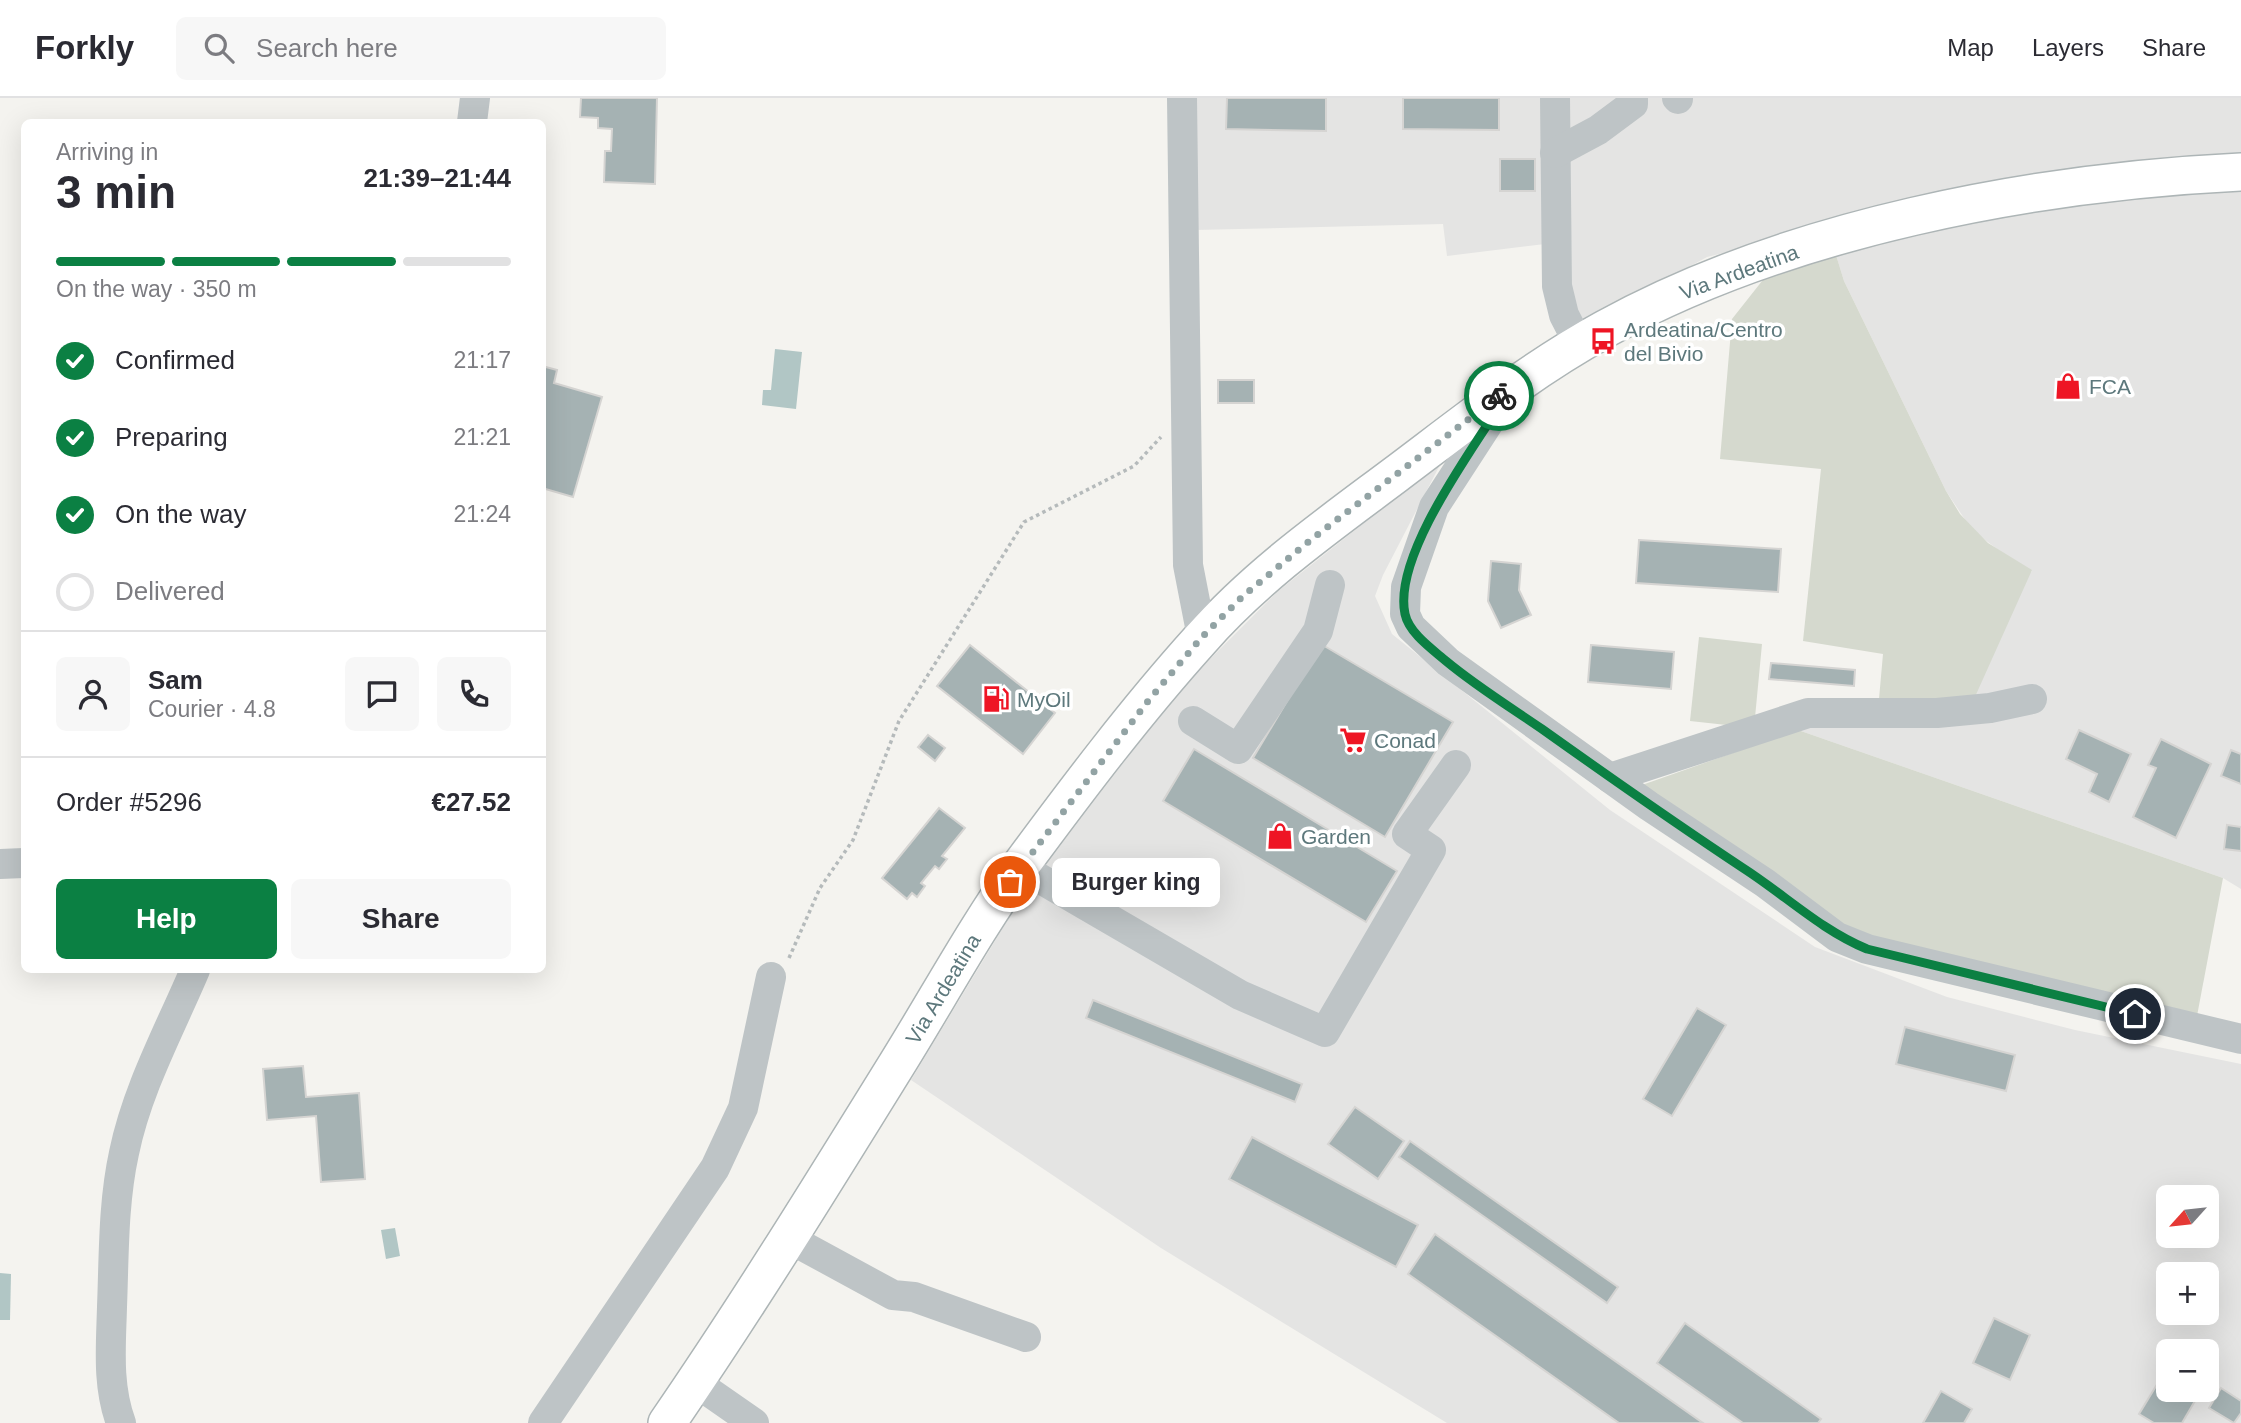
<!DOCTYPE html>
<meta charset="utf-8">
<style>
:root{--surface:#fff;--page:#f7f7f7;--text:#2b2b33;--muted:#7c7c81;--line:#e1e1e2;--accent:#0b8043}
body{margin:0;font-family:Arial,sans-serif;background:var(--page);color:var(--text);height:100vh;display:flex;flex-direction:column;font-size:26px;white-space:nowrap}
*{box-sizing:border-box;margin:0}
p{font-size:23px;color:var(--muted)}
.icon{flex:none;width:38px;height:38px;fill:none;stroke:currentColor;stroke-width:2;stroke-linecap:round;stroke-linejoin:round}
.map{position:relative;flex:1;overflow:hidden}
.details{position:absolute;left:21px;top:21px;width:525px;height:854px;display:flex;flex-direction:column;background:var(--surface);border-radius:10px;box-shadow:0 7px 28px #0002}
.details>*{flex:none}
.needle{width:46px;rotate:243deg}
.buttons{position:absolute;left:2156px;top:1087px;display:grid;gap:14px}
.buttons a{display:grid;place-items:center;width:63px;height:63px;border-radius:10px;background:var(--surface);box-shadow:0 7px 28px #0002;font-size:35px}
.pin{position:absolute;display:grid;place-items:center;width:60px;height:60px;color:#fff;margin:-30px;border:4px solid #fff;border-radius:50%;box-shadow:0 2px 7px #0007}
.courier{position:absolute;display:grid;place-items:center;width:70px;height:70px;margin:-35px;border:5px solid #0b8043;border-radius:50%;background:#fff;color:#222;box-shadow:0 2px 9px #0007}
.bubble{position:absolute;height:49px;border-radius:10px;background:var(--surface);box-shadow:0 7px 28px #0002;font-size:23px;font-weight:700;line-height:49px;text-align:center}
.head em{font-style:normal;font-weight:700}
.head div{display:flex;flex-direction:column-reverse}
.head{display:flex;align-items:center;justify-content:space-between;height:119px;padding:0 35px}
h1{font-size:46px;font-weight:700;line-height:52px}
.bar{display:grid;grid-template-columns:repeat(4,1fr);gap:10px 7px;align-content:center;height:84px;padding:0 35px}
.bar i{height:9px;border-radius:5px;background:var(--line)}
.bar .current{background:var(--accent)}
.bar p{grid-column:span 4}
.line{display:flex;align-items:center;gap:18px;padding:0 35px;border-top:2px solid var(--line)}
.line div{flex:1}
.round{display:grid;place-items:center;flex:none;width:74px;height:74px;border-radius:10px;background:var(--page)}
ol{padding:0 35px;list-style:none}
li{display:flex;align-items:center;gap:21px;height:77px}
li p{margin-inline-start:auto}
li .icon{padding:7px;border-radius:50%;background:var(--accent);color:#fff;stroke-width:4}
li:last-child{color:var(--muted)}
li i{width:38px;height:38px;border:4px solid var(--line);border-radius:50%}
.button{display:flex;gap:14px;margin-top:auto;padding:14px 35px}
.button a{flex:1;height:80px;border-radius:10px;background:var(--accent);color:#fff;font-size:28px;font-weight:700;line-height:80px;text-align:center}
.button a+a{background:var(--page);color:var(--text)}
header{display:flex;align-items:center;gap:42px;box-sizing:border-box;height:98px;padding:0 35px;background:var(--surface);border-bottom:2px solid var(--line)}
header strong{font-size:33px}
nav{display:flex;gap:38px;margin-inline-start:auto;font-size:24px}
.search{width:490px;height:63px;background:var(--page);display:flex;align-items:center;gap:18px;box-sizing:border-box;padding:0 24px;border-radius:10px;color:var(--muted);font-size:26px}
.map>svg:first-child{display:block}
.built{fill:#e4e4e3;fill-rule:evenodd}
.green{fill:#d5d9ce}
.water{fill:#b1c6c5}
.building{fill:#a5b2b3;stroke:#d5d4d2;stroke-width:2}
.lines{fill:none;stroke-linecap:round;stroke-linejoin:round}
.major-casing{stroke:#adb5b6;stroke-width:40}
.path{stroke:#b5babb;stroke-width:3.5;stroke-dasharray:3.5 3.5;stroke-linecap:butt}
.minor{stroke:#bec4c6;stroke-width:30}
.major{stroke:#fff;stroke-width:37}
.done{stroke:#92a3a4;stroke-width:7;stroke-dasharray:0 12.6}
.route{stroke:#0b8043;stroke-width:9}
.labels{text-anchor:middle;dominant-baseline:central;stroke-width:7;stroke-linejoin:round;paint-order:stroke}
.street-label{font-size:21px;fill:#5d787c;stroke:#fff}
.poi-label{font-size:21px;fill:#5d787c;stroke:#fff;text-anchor:start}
</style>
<header>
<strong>Forkly</strong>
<div class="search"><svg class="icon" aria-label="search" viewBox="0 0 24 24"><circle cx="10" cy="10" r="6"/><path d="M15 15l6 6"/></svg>Search here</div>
<nav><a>Map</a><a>Layers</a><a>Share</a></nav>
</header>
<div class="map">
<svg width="2241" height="1325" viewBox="0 0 2241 1325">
<rect width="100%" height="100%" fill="#f4f3ef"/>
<g class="built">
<path d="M 1194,0 L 1541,0 L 1545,146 L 1447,158 L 1443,126 L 1195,132 Z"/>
<path d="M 1569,0 L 2241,0 L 2241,56 L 2193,59 L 1803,135 L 1707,159 L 1586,225 L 1572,205 Z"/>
<path d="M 2241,88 L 2241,791 L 2223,780 L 1798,632 L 1879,601 L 2032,473 L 2005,457 L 1972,432 L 1946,393 L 1844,183 L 1836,157 L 1949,127 L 2042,110 Z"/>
<path d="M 1442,363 L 1383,477 L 1375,498 L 1392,536 L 1610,712 L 1815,849 L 1947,899 L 2075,932 L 2241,966 L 2241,1325 L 1447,1325 L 1161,1150 L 911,982 L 1039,770 L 1189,582 L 1277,494 ZM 2168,1099 L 2207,1099 L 2207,1138 L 2168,1138 ZM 2168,1176 L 2207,1176 L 2207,1214 L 2168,1214 ZM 2168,1253 L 2207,1253 L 2207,1292 L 2168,1292 Z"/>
</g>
<g class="green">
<path d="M 1836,157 L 1844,183 L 1946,393 L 1960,416 L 1988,445 L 2032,472 L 1974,601 L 1879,601 L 1883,556 L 1803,543 L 1821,371 L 1720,361 L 1732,221 L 1766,178 Z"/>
<path d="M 1699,539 L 1762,546 L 1754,630 L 1690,623 Z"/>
<path d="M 1798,632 L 2223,780 L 2197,918 L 1848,833 L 1642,687 Z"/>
</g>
<g class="water">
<path d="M 775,251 L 802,254 L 796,311 L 762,307 L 763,292 L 771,292 Z"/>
<path d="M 395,1130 L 400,1158 L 386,1161 L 381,1132 Z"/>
<path d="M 0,1175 L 11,1176 L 10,1222 L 0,1222 Z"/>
</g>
<g class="building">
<path d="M 581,0 L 657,0 L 655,86 L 604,84 L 605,53 L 611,53 L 612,31 L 598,30 L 598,20 L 580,19 Z"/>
<path d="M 1227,0 L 1326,0 L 1326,33 L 1226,31 Z"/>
<path d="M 1403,0 L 1499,0 L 1499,32 L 1403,31 Z"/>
<rect x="1500" y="61" width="35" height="32"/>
<path d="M 542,268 L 557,272 L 554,285 L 602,299 L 573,399 L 542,390 Z"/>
<rect x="1218" y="282" width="36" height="23"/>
<path d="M 1639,442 L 1781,451 L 1778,494 L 1636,485 Z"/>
<path d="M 1491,463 L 1521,466 L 1519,492 L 1531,517 L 1501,530 L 1488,503 Z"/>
<path d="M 1321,546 L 1453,624 L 1385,739 L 1253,660 Z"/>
<path d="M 970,547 L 1055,615 L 1023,656 L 937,588 Z"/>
<path d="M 1591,547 L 1674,554 L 1671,591 L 1588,584 Z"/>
<path d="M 1771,565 L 1855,572 L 1854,588 L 1769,581 Z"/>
<path d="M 2079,632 L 2131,656 L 2109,704 L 2089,694 L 2097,676 L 2066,661 Z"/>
<path d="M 928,637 L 945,650 L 935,663 L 918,649 Z"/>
<path d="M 2161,641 L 2211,666 L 2176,740 L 2133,719 L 2156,670 L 2148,667 Z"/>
<path d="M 1194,651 L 1397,773 L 1366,824 L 1163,703 Z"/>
<path d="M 2231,652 L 2241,656 L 2241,686 L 2221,678 Z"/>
<path d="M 939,710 L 965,730 L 942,758 L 947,761 L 939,771 L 935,768 L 921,785 L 925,788 L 917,799 L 912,795 L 907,801 L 882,780 Z"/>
<path d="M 2227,727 L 2241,729 L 2241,753 L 2224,751 Z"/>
<path d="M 1093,902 L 1302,986 L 1295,1004 L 1086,920 Z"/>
<path d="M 1697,910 L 1726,927 L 1672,1018 L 1643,1001 Z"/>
<path d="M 1905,929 L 2015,957 L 2006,993 L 1896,966 Z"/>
<path d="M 303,968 L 306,999 L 359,995 L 365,1081 L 321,1084 L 316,1018 L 267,1022 L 263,971 Z"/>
<path d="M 1355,1009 L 1404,1043 L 1378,1081 L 1328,1046 Z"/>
<path d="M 1252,1039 L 1418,1127 L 1396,1169 L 1229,1081 Z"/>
<path d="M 1410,1043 L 1618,1189 L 1607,1205 L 1399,1059 Z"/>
<path d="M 1435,1136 L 1703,1325 L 1619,1325 L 1408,1176 Z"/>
<path d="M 1994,1220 L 2030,1237 L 2010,1282 L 1973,1265 Z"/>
<path d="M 1685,1225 L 1821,1321 L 1818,1325 L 1743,1325 L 1657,1265 Z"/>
<path d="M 2164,1275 L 2168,1278 L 2168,1292 L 2192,1292 L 2199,1296 L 2182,1325 L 2154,1325 L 2139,1316 Z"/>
<path d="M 2221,1290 L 2241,1303 L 2241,1315 L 2234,1325 L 2209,1310 Z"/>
<path d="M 1941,1293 L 1972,1311 L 1964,1325 L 1923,1325 Z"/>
</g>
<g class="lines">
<defs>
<path id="major" d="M 667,1325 C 748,1207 822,1087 897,966 C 938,900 976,830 1021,767 C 1078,690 1136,613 1200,542 C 1256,478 1327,428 1395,377 C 1463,326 1530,272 1605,231 C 1789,130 2032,84 2241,74"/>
</defs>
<use href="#major" class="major-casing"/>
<path class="path" d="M 789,860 L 820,790 L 853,742 L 899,623 L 1024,424 L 1134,368 L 1161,339"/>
<g class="minor">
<path d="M 1182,0 L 1188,467 L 1202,539"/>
<path d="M 1555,0 L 1557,188 L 1564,217 L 1579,246"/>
<path d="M 1677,0 L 1678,1"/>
<path d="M 472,24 L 475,0"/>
<path d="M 1555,55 L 1598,32 L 1633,6 L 1633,0"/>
<path d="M 1506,298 L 1434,409 L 1406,489 L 1405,516 L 1411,529 L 1448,564 L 1649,708 L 1765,785 L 1837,839 L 1867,851 L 2241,941"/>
<path d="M 1193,623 L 1238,651 L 1318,533 L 1330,487"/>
<path d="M 1610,680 L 1808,615 L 1937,615 L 1990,610 L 2032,601"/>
<path d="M 0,766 L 24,765"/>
<path d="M 1020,769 L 1240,897 L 1325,934 L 1431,752 L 1407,736 L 1456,667"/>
<path d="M 790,1141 L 893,1197 L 914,1199 L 1026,1239"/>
<path d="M 695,1284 L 754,1325"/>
<path d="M 121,1325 C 107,1287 111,1248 112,1209 C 114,1158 113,1105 124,1055 C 137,991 170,931 195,872"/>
<path d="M 543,1325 L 715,1070 L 743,1010 L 771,879"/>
</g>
<use href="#major" class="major"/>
</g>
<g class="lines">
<path class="done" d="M 1010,784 L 1148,603 L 1202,539 L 1243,498 L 1313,440 L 1499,298"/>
<path class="route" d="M 1499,298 L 1512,289 C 1481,340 1392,455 1405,516 C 1409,535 1432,551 1446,563 C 1476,588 1510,609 1542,631 C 1608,678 1675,725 1743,770 C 1785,797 1821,832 1867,851 L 2135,916"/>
</g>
<defs>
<symbol id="bus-bare" viewBox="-9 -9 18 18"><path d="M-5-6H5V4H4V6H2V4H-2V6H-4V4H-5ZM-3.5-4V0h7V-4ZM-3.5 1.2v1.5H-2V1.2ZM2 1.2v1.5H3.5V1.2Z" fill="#ee1524" stroke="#fff" stroke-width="2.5" paint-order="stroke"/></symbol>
<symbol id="shop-bare" viewBox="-9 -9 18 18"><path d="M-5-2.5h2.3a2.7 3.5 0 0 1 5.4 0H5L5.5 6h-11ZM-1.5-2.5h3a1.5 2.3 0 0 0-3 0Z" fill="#ee1524" stroke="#fff" stroke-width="2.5" paint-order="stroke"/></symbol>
<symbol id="fuel-bare" viewBox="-9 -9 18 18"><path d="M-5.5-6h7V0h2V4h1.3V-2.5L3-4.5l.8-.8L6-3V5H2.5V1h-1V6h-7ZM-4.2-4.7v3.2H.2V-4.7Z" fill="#ee1524" stroke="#fff" stroke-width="2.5" paint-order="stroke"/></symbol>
<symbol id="supermarket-bare" viewBox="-9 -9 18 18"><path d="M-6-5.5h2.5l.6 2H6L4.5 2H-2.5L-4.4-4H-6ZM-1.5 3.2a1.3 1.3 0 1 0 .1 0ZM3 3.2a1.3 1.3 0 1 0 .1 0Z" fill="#ee1524" stroke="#fff" stroke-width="2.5" paint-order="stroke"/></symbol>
</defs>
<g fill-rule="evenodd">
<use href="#bus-bare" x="1584" y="224" width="38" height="38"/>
<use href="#shop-bare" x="2049" y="269" width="38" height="38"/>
<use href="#fuel-bare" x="977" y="582" width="38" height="38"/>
<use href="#supermarket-bare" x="1334" y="623" width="38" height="38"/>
<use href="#shop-bare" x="1261" y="719" width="38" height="38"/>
</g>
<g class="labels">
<g class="street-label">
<text transform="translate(1739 174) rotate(-20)">Via Ardeatina</text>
<text transform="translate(943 891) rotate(-59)">Via Ardeatina</text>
</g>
<g class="poi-label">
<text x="1624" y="231">Ardeatina/Centro<tspan x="1624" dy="24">del Bivio</tspan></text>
<text x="2089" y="288">FCA</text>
<text x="1017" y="601">MyOil</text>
<text x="1374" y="642">Conad</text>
<text x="1301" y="738">Garden</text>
</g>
</g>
</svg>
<div class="buttons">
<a><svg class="needle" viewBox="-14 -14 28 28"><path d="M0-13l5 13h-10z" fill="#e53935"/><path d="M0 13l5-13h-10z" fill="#7c7c81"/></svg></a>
<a>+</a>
<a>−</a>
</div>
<div class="pin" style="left:1010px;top:784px;background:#ea580c"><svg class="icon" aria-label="bag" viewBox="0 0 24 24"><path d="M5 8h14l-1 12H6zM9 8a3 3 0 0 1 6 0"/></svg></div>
<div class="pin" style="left:2135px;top:916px;background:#1f2937"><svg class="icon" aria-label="home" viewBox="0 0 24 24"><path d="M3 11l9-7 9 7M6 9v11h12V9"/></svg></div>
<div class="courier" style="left:1499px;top:298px"><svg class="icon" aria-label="bike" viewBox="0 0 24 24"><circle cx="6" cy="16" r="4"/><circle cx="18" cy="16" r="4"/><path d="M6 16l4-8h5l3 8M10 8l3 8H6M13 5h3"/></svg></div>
<div class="bubble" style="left:1052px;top:760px;width:168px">Burger king</div>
<section class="details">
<div class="head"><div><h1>3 min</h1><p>Arriving in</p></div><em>21:39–21:44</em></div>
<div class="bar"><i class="current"></i><i class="current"></i><i class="current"></i><i></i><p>On the way · 350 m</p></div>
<ol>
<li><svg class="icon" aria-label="check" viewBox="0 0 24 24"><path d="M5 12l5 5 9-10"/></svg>Confirmed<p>21:17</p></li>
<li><svg class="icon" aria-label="check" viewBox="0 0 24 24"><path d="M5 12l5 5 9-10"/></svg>Preparing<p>21:21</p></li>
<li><svg class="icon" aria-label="check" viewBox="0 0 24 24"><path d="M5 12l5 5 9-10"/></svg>On the way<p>21:24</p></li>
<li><i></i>Delivered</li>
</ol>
<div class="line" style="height:126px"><a class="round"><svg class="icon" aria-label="person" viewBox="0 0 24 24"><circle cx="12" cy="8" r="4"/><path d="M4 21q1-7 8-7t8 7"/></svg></a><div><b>Sam</b><p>Courier · 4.8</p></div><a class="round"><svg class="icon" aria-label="chat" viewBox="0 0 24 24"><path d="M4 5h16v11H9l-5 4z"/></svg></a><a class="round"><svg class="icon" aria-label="phone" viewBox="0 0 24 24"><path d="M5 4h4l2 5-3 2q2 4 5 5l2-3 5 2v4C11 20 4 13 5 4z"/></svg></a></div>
<div class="line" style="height:91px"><div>Order #5296</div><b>€27.52</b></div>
<div class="button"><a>Help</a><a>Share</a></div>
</section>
</div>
